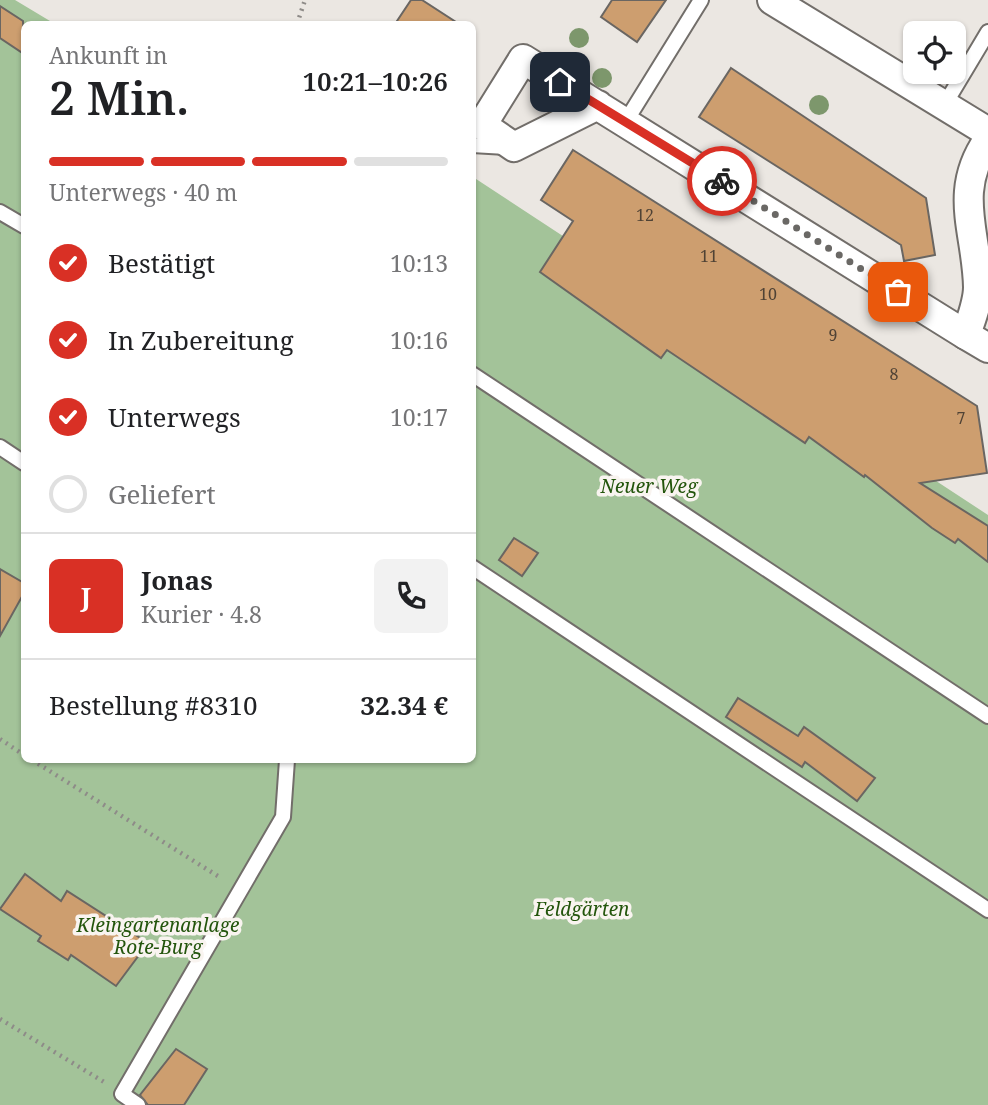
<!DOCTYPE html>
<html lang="de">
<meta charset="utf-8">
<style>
:root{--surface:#fff;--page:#f2f2f2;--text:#202124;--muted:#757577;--line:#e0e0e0;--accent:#d93025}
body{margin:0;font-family:"Noto Serif",serif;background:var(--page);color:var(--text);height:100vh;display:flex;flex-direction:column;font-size:26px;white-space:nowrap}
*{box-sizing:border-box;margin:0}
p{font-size:23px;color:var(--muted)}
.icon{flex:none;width:38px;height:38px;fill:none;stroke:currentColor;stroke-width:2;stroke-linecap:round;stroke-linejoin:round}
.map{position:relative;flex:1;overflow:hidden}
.panel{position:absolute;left:21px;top:21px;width:455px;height:742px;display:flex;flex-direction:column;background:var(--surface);border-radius:10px;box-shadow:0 2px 5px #0004}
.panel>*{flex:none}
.controls{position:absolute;left:903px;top:21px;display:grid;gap:14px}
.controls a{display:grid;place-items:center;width:63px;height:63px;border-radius:10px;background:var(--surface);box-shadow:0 2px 5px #0004;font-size:35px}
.pin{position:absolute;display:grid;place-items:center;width:60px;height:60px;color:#fff;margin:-30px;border-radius:14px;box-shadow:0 4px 10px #0006}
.courier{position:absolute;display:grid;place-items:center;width:70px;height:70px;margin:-35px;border:5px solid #d93025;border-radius:50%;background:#fff;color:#222;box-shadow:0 2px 9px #0007}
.overview em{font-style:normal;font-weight:600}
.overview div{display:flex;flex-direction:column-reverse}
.overview{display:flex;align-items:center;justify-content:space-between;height:119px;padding:0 28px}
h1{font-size:46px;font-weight:600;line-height:52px}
.bar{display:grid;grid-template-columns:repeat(4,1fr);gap:10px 7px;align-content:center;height:84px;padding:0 28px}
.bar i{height:9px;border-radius:5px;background:var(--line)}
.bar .on{background:var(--accent)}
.bar p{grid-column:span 4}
.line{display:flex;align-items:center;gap:18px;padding:0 28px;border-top:2px solid var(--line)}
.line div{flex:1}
.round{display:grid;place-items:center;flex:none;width:74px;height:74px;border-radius:10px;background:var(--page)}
ol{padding:0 28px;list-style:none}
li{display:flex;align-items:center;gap:21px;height:77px}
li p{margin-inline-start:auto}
li .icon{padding:7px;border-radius:50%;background:var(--accent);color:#fff;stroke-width:4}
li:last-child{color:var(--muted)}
li i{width:38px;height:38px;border:4px solid var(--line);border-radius:50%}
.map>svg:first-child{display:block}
.green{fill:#a3c399}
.building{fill:#cd9e6f;stroke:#6a6662;stroke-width:2}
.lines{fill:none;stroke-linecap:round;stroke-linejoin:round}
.service-casing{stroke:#726e6a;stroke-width:18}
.minor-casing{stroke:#726e6a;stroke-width:32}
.path{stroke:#8e8b88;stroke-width:4.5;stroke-dasharray:2 5;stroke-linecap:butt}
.service{stroke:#fff;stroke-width:14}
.minor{stroke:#fff;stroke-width:28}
.tree{fill:#7d976c}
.done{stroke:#6a6865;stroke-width:7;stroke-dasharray:0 12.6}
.route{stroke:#d93025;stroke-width:9}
.labels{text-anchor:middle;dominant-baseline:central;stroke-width:7;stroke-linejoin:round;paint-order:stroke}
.number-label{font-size:16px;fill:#4f4235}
.park-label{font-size:19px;font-style:italic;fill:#23550c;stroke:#f9f4f0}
</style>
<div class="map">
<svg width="988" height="1105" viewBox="0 0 988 1105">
<rect width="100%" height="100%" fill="#ebe7e2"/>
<path class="green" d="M 0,0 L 15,0 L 55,24 L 24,24 L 24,760 L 472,760 L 473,177 L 988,515 L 988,1105 L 0,1105 Z"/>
<g class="building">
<path d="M 411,0 L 422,0 L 459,24 L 395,24 Z"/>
<path d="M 612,0 L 666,0 L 637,42 L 601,17 Z"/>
<path d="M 0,6 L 23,21 L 24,54 L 0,38 Z"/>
<path d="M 731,68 L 926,198 L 935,255 L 904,261 L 901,245 L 699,117 Z"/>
<path d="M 573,150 L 977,406 L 987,473 L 920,483 L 988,526 L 988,562 L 958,539 L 955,543 L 932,528 L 865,475 L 864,477 L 809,437 L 805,443 L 667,350 L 661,358 L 540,272 L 573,221 L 541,200 Z"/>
<path d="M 514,538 L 538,553 L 522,576 L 499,560 Z"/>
<path d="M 0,569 L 24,583 L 24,593 L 0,636 Z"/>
<path d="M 738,698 L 798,736 L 804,727 L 875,778 L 857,801 L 805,762 L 802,767 L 726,717 Z"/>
<path d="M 25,874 L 61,901 L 67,891 L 148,943 L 116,986 L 71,955 L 68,960 L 38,941 L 41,936 L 0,909 Z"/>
<path d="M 176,1049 L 207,1069 L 184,1105 L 148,1105 L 140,1095 Z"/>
</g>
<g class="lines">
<defs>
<g id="service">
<path d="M 945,104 L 988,32"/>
<path d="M 626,121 L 701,0"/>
<path d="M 472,145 L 506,147"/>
<path d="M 0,212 L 24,226"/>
<path d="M 472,374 L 988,716"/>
<path d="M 0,447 L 24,463"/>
<path d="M 472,567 L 988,910"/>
<path d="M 138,1105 L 122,1094 L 283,817 L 287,760"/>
</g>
<g id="minor">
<path d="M 772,0 L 988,132"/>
<path d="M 598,105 L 514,147 L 482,125 L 523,59 L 966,335"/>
<path d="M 988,140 C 952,192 977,232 978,287 C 978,303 971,319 966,335 L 988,348"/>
</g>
</defs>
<use href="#service" class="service-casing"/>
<use href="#minor" class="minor-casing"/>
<g class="path">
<path d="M 297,24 L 305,0"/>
<path d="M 0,739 L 24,755"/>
<path d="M 32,760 L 221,878"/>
<path d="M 0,1019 L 104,1082"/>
</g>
<use href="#service" class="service"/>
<use href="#minor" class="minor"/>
</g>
<g class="tree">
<circle cx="579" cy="38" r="10"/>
<circle cx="602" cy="78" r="10"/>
<circle cx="819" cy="105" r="10"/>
</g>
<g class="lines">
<path class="done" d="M 722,181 L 898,292"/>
<path class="route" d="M 560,82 L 722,181"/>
</g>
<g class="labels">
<g class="number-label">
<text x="645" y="215">12</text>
<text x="709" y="256">11</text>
<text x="768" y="294">10</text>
<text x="833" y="335">9</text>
<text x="894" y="374">8</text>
<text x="961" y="418">7</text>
</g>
<g class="park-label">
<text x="649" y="486">Neuer Weg</text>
<text x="582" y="909">Feldgärten</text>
<text x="158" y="925">Kleingartenanlage<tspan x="158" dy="22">Rote-Burg</tspan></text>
</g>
</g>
</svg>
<div class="controls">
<a><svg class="icon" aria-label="locate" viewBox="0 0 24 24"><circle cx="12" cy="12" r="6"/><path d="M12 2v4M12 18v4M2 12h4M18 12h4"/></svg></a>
</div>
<div class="pin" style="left:898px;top:292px;background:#ea580c"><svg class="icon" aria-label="bag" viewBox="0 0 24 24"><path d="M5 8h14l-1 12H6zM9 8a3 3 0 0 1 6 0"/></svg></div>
<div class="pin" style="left:560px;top:82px;background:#1f2937"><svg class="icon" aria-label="home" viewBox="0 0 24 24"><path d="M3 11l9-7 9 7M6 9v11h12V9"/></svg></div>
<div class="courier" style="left:722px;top:181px"><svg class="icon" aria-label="bike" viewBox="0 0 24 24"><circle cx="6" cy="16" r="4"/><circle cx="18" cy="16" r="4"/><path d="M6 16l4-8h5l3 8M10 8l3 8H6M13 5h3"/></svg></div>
<section class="panel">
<div class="overview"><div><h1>2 Min.</h1><p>Ankunft in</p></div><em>10:21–10:26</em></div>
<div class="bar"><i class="on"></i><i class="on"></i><i class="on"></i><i></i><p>Unterwegs · 40 m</p></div>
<ol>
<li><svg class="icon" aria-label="check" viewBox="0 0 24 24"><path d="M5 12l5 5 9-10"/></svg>Bestätigt<p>10:13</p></li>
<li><svg class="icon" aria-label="check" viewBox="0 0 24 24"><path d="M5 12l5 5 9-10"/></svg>In Zubereitung<p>10:16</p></li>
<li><svg class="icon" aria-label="check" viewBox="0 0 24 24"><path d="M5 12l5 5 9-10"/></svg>Unterwegs<p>10:17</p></li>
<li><i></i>Geliefert</li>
</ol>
<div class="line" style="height:126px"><b class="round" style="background:var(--accent);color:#fff">J</b><div><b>Jonas</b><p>Kurier · 4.8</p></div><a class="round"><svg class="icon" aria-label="phone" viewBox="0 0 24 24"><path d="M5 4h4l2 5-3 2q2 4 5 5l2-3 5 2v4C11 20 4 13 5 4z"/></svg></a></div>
<div class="line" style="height:91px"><div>Bestellung #8310</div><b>32.34 €</b></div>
</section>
</div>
